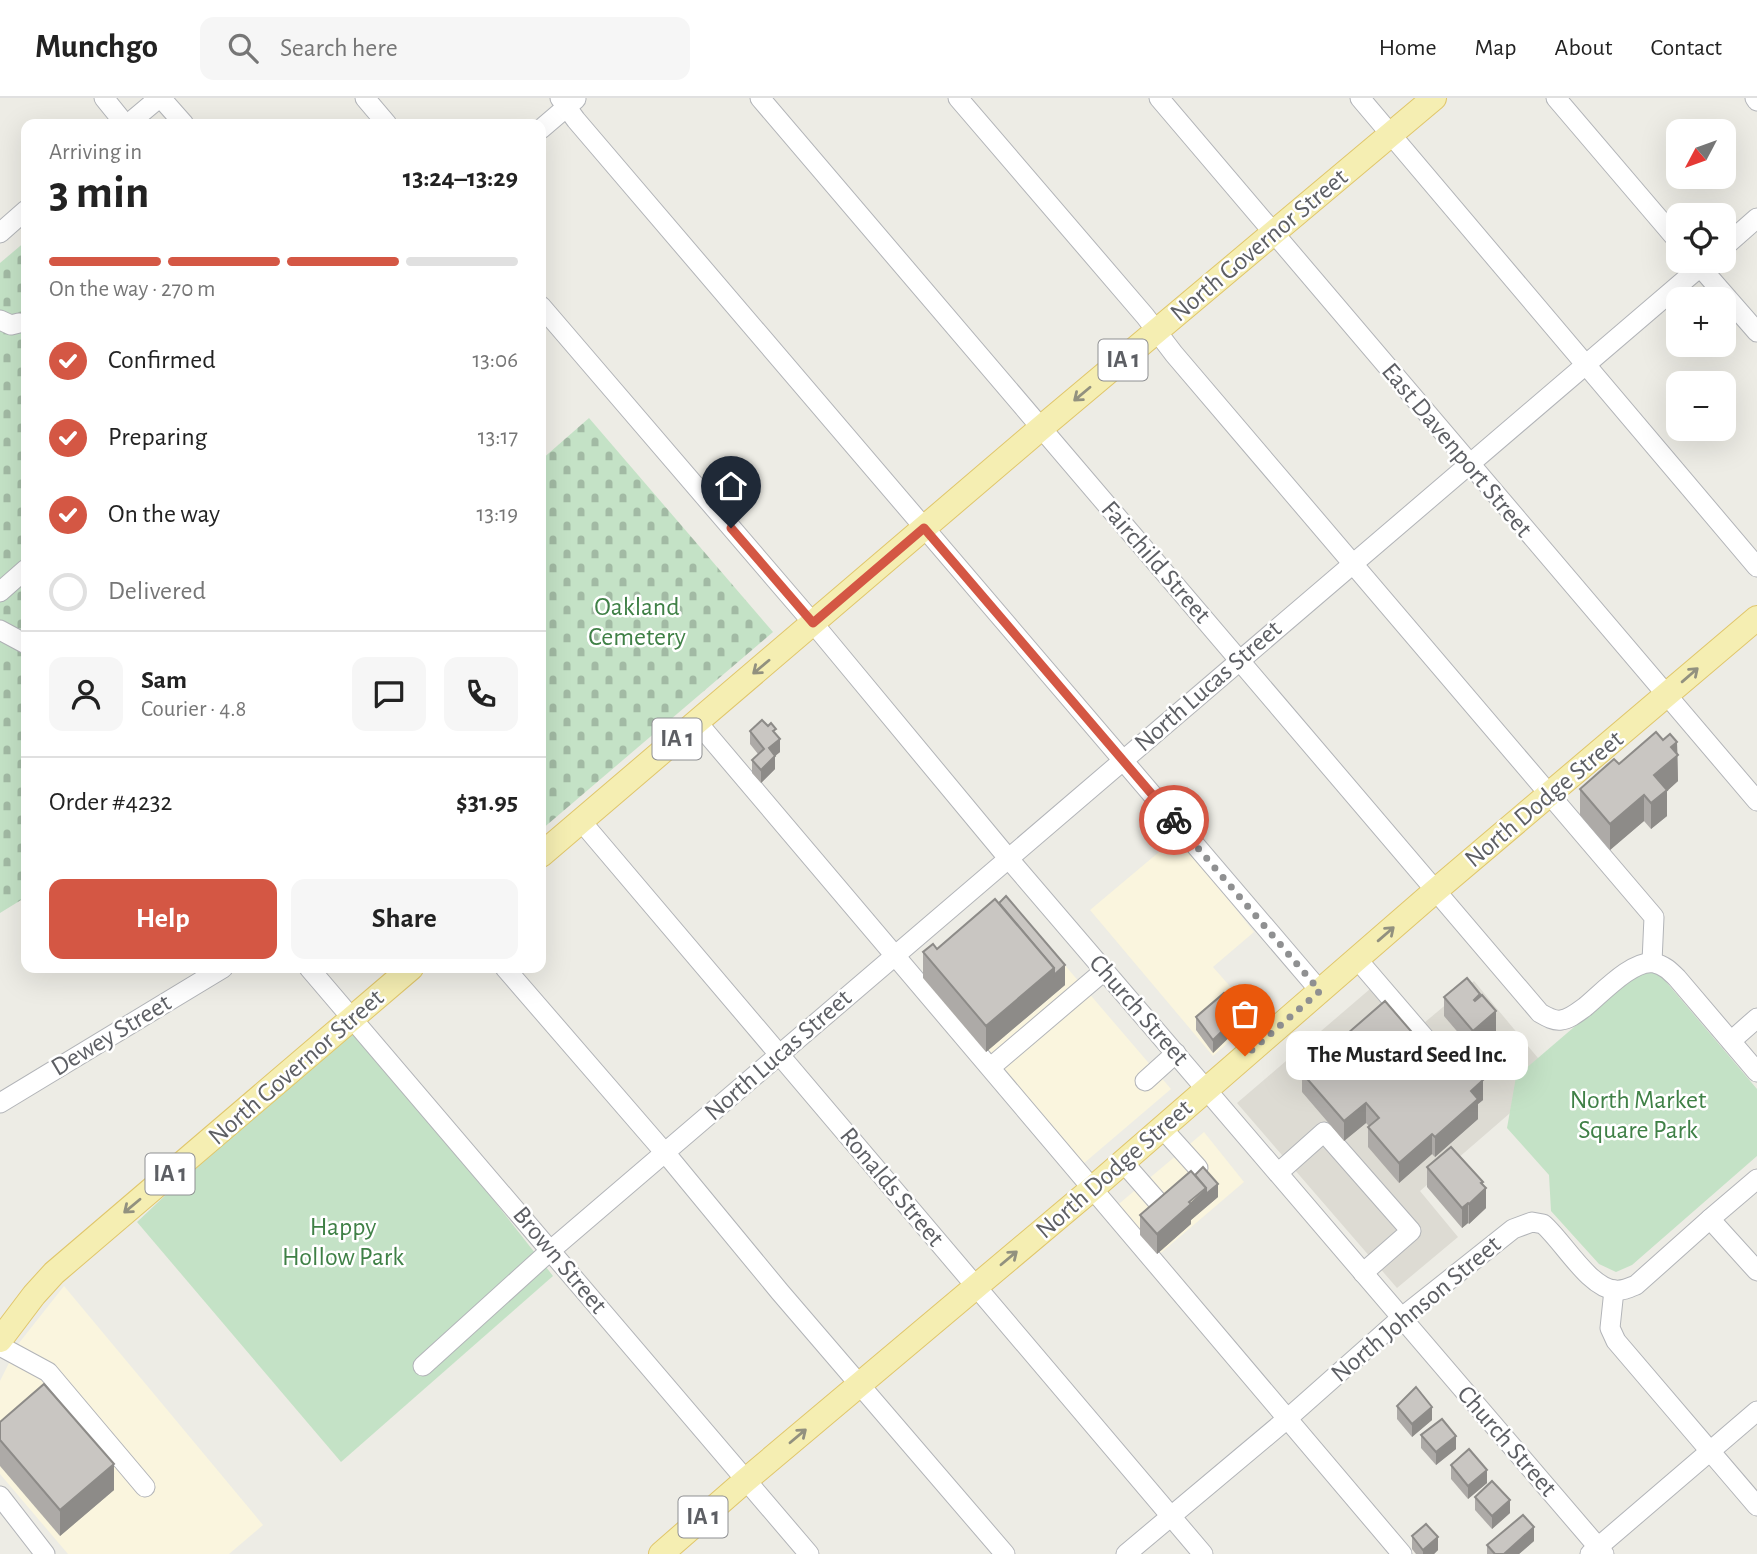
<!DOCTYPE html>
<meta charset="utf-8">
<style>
:root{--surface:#fff;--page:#f6f6f6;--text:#222;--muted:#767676;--line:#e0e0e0;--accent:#d45744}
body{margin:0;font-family:"Alegreya Sans",sans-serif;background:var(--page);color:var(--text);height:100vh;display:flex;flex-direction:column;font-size:26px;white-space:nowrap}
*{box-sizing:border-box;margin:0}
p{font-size:23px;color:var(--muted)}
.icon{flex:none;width:38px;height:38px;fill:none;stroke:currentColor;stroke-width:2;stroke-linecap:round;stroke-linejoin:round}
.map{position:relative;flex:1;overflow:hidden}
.drawer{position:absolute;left:21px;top:21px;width:525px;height:854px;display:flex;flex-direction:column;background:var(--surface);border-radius:14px;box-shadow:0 7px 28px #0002}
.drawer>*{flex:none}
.needle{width:46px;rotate:229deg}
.tools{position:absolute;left:1666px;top:21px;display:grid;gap:14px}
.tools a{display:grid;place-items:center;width:70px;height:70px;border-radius:14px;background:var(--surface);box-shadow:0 7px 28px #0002;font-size:35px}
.pin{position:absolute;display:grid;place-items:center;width:60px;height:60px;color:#fff;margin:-72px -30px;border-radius:50% 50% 50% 0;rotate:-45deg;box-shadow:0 0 7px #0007}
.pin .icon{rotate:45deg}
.courier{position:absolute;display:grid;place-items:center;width:70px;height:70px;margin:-35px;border:5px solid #d45744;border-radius:50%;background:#fff;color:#222;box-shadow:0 2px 9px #0007}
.bubble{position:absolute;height:49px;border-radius:14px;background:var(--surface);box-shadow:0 7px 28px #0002;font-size:23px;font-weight:700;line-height:49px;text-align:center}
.summary em{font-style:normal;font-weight:700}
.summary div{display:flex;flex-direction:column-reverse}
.summary{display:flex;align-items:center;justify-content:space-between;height:119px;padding:0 28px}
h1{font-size:46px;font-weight:700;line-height:52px}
.bar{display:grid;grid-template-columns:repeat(4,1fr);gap:10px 7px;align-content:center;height:84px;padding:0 28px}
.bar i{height:9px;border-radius:5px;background:var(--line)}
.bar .selected{background:var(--accent)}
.bar p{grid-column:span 4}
.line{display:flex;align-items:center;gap:18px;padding:0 28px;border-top:2px solid var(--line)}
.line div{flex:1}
.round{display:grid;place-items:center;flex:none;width:74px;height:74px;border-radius:14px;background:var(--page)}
ol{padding:0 28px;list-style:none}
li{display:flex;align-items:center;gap:21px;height:77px}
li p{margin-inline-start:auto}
li .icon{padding:7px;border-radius:50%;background:var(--accent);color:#fff;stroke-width:4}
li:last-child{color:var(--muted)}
li i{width:38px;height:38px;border:4px solid var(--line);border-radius:50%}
.cta{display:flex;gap:14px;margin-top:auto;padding:14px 28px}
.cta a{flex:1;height:80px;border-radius:14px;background:var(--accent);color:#fff;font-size:28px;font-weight:700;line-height:80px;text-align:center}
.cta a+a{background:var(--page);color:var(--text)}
header{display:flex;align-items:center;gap:42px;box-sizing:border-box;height:98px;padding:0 35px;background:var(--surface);border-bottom:2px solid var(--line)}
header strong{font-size:33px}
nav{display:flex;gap:38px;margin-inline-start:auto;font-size:24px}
.search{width:490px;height:63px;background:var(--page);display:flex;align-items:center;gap:18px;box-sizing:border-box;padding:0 24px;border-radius:14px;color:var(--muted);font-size:26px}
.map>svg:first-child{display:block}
.commercial{fill:#faf5de}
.education{fill:#dddbd3}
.cemetery{fill:url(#cemetery-stones)}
.park{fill:#c4e2c6}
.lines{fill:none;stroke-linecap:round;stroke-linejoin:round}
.minor-casing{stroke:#b2b4b8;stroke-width:21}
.major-casing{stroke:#e0c66b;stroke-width:26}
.minor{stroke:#fff;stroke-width:19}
.major{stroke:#f5eeb2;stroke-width:24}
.wall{fill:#adaaa7}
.shaded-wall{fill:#8d8b88}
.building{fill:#c9c6c2;stroke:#8d8b88;stroke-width:2}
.oneway{stroke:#92917f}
.done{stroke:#8f9091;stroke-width:7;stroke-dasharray:0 12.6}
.route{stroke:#d45744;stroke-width:9}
.labels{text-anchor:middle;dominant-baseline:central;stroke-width:5;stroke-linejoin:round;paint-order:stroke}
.shield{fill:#fff;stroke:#8e8f92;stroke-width:2}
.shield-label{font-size:24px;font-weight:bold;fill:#5d5f64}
.street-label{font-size:26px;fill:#5d5f64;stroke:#fff}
.park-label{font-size:26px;fill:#3f8046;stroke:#fff}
</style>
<header>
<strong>Munchgo</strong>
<div class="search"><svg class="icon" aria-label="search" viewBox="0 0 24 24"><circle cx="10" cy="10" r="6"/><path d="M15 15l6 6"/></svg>Search here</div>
<nav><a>Home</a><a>Map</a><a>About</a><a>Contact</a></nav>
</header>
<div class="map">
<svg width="1757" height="1456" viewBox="0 0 1757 1456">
<defs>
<pattern id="cemetery-stones" width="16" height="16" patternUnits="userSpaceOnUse" patternTransform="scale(1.75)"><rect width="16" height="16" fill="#c4e2c6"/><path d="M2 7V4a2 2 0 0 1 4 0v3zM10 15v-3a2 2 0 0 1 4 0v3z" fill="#a2baa4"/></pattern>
</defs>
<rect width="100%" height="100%" fill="#edece5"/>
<g class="commercial">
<path d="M 1178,738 L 1254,834 L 1213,869 L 1257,919 L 1213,958 L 1090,812 Z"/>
<path d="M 1008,801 L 1171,991 L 1083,1066 L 918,878 Z"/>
<path d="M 1204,1034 L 1244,1084 L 1155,1160 L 1114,1110 Z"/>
<path d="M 64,1188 L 263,1427 L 229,1456 L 68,1456 L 0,1376 L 0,1283 L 19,1245 Z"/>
</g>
<path class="education" d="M 1384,879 L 1424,925 L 1474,883 L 1553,978 L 1420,1093 L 1458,1139 L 1397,1190 L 1237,1005 Z"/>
<g class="cemetery">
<path d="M 26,143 L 26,799 L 0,815 L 0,165 Z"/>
<path d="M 589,320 L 773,534 L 541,732 L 541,362 Z"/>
</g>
<g class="park">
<path d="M 1650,872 L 1662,879 L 1757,991 L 1757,1058 L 1632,1167 L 1616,1174 L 1599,1166 L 1551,1113 L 1549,1077 L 1507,1030 L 1516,979 L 1637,875 Z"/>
<path d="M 352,921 L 553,1178 L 341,1364 L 137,1124 Z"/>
</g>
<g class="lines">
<defs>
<g id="minor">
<path d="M 104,0 L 125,26"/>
<path d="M 161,0 L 184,26"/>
<path d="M 365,0 L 387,26"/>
<path d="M 560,0 L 576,22 L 1320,893"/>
<path d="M 760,0 L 1540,915 C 1547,919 1554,923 1561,922 C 1570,921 1578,914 1585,909 C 1601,896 1633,861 1654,865 C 1664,867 1670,873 1677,880 L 1757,974"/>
<path d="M 958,0 L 1145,218 L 1174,256 L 1654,819 L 1652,864"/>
<path d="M 1159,0 L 1757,703"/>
<path d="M 1360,0 L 1757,469"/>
<path d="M 1556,0 L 1678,143"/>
<path d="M 1755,0 L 1757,3"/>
<path d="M 128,26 L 159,0"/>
<path d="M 541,31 L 576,1"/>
<path d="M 0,135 L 26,112"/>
<path d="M 1724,149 L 1757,120"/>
<path d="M 1695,163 L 1757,234"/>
<path d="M 541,208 L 813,525 L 1008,760 L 1604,1456"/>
<path d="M 0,222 L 11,227 L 19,225"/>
<path d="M 0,494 L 26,471"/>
<path d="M 0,532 L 26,546"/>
<path d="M 697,624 L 1402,1456"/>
<path d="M 581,723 L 1203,1456"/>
<path d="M 1357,861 L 1430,946"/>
<path d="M 309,870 L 809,1456"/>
<path d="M 505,870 L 672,1063 L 780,1194 L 1005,1456"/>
<path d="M 1731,943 L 1757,920"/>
<path d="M 991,969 L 1105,872"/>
<path d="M 1145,983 L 1176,955"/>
<path d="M 0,1005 L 223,870"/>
<path d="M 1162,1030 L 1198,1070"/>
<path d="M 1123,1064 L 1158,1104"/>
<path d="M 1278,1075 L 1324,1034 L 1411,1133 L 1363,1175"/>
<path d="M 1757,1081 L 1710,1121 L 1757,1173"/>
<path d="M 1614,1192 L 1610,1230 L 1616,1243 L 1757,1408"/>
<path d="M 0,1248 L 48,1274 L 145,1389"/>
<path d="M 423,1268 L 551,1152 L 1707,163"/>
<path d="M 0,1398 L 45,1456"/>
<path d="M 1126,1456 L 1287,1321 L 1401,1220 L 1513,1131 L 1532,1124 L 1543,1126 C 1563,1143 1589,1190 1615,1192 C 1623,1193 1629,1190 1636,1187 L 1710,1121"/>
<path d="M 1590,1456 L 1757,1313"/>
</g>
<g id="major">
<path d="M 541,757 L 1041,330 L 1434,0"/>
<path d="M 0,1242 L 34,1197 L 54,1175 L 411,870"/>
<path d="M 661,1456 L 746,1382 L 1092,1091 L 1435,793 L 1757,520"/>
</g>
</defs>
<use href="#minor" class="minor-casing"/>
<use href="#major" class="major-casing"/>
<use href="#minor" class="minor"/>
<use href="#major" class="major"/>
</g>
<g class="wall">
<path d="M 750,633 L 776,637 L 780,654 L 775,658 L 775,671 L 761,685 L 752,675 L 752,662 L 758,656 L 750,646 Z"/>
<path d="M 1663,642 L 1677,644 L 1678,683 L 1667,693 L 1667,718 L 1651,731 L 1644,723 L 1610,752 L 1580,717 L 1580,691 Z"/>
<path d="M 937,851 L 1065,887 L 986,954 L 923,880 L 923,854 Z"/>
<path d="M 1444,899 L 1480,899 L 1496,933 L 1473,952 L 1444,918 Z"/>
<path d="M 1196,919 L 1247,922 L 1213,955 L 1196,932 Z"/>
<path d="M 1435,961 L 1483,1002 L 1478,1006 L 1478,1021 L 1435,1059 L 1432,1056 L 1399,1085 L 1368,1049 L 1368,1029 L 1369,1028 L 1366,1025 L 1344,1043 L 1302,994 L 1302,975 Z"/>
<path d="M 1427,1069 L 1483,1086 L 1486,1110 L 1469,1126 L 1468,1125 L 1462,1130 L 1427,1089 Z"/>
<path d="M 1218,1099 L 1191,1122 L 1191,1126 L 1157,1156 L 1140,1137 L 1140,1117 Z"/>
<path d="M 1397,1308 L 1432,1322 L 1412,1339 L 1397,1321 Z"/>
<path d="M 0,1324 L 114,1392 L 60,1438 L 0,1368 Z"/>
<path d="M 1421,1337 L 1456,1351 L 1436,1367 L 1421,1350 Z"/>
<path d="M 1451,1367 L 1487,1385 L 1468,1401 L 1451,1381 Z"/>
<path d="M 1475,1399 L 1510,1415 L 1492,1431 L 1475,1412 Z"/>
<path d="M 1412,1438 L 1438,1452 L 1434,1456 L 1416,1456 L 1412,1451 Z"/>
<path d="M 1534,1443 L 1519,1456 L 1487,1456 L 1487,1447 Z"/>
</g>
<g class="shaded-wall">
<path d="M 780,641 L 780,654 L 775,658 L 775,671 L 761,685 L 761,672 L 769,650 Z"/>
<path d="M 1677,644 L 1678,683 L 1667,693 L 1667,718 L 1651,731 L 1651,705 L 1654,677 L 1671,649 Z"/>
<path d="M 1644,697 L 1644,723 L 1610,752 L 1610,726 Z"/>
<path d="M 1065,867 L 1065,887 L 986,954 L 986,928 L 1054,870 Z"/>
<path d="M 1247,909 L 1247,922 L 1213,955 L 1213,942 Z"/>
<path d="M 1496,913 L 1496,933 L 1473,952 L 1473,933 Z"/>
<path d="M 1483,982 L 1483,1002 L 1478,1006 L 1478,1021 L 1435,1059 L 1435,1039 L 1471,993 Z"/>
<path d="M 1366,1005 L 1366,1025 L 1344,1043 L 1344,1023 Z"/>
<path d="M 1432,1036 L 1432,1056 L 1399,1085 L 1399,1065 Z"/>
<path d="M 1483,1084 L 1483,1093 L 1486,1090 L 1486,1110 L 1469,1126 L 1469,1106 Z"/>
<path d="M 1218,1086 L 1218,1099 L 1191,1122 L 1191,1126 L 1157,1156 L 1157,1136 L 1206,1090 Z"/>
<path d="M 1468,1105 L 1468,1125 L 1462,1130 L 1462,1110 Z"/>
<path d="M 1432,1309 L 1432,1322 L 1412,1339 L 1412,1326 Z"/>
<path d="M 1456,1338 L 1456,1351 L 1436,1367 L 1436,1354 Z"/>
<path d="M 114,1366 L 114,1392 L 60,1438 L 60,1412 Z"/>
<path d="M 1487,1372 L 1487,1385 L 1468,1401 L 1468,1388 Z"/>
<path d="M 1510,1402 L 1510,1415 L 1492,1431 L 1492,1418 Z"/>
<path d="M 1534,1429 L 1534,1443 L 1519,1456 L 1504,1456 Z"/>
<path d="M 1438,1439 L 1438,1452 L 1434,1456 L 1423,1456 L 1423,1452 Z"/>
</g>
<g class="building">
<path d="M 762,622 L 768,628 L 771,625 L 776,631 L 773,633 L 780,641 L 769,650 L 775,658 L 761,672 L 752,662 L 764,651 L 750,633 Z"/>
<path d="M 1656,634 L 1663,642 L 1670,636 L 1677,644 L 1671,649 L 1678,657 L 1654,677 L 1667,692 L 1651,705 L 1644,697 L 1610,726 L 1580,691 L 1614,661 L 1619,666 Z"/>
<path d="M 1006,798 L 1065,867 L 1054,877 L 1054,870 L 999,805 Z"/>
<path d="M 995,801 L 1054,870 L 986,928 L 923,854 L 933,846 L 937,851 Z"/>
<path d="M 1467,880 L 1480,896 L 1474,902 L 1475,903 L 1482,897 L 1496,913 L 1473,933 L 1444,899 Z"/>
<path d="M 1224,895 L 1231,903 L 1237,898 L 1247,909 L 1213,942 L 1196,919 Z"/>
<path d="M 1385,903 L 1435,961 L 1452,946 L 1483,982 L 1471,993 L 1478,1001 L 1435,1039 L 1432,1036 L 1399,1065 L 1368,1029 L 1379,1020 L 1366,1005 L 1344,1023 L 1302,975 Z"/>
<path d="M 1451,1049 L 1483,1084 L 1481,1085 L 1486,1090 L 1469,1106 L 1468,1105 L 1462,1110 L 1427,1069 Z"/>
<path d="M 1203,1069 L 1218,1086 L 1206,1096 L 1206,1090 L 1195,1077 Z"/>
<path d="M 1191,1073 L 1206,1090 L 1189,1104 L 1191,1106 L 1157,1136 L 1140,1117 Z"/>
<path d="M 44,1286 L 114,1366 L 60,1412 L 0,1342 L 0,1324 Z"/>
<path d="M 1416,1289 L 1432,1309 L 1412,1326 L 1397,1308 Z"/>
<path d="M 1442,1321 L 1456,1338 L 1436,1354 L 1421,1337 Z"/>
<path d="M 1469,1351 L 1487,1372 L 1468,1388 L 1451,1367 Z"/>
<path d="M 1492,1383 L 1510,1402 L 1492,1418 L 1475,1399 Z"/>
<path d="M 1523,1417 L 1534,1429 L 1504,1456 L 1495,1456 L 1487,1447 Z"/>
<path d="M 1426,1426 L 1438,1439 L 1423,1452 L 1412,1438 Z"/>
</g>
<defs><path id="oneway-shaft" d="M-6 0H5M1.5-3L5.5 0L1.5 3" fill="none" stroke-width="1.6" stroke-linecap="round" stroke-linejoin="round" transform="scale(1.75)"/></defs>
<g class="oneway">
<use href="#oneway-shaft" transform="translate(1082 296) rotate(140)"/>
<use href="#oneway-shaft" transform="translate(761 569) rotate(140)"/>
<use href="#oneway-shaft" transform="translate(1690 577) rotate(-41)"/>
<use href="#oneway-shaft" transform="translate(1386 836) rotate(-41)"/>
<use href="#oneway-shaft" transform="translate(132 1108) rotate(140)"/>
<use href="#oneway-shaft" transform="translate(1009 1160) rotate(-40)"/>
<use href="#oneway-shaft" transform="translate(798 1338) rotate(-40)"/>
</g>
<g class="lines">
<path class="done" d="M 1174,722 L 1320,893 L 1245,958"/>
<path class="route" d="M 731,430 L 813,525 L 924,430 L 1174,722"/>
</g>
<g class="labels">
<g class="shield">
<rect x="1098.5" y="241.5" width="49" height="41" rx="5"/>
<rect x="652.5" y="620.5" width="49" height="41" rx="5"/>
<rect x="145.5" y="1055.5" width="49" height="41" rx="5"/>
<rect x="678.5" y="1398.5" width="49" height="41" rx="5"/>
</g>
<g class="shield-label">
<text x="1123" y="262">IA 1</text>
<text x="677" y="641">IA 1</text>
<text x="170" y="1076">IA 1</text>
<text x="703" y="1419">IA 1</text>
</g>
<g class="street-label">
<text transform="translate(1259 147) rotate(-40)">North Governor Street</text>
<text transform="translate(1457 352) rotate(50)">East Davenport Street</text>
<text transform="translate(1156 464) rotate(49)">Fairchild Street</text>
<text transform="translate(1208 588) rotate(-41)">North Lucas Street</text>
<text transform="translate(1544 701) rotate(-40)">North Dodge Street</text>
<text transform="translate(1139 912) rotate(49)">Church Street</text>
<text transform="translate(111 937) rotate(-31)">Dewey Street</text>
<text transform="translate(778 957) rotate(-41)">North Lucas Street</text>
<text transform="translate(296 969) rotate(-41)">North Governor Street</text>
<text transform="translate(1114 1071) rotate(-41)">North Dodge Street</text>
<text transform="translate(892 1089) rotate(50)">Ronalds Street</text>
<text transform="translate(560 1162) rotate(50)">Brown Street</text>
<text transform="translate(1416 1211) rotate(-40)">North Johnson Street</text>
<text transform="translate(1507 1343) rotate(49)">Church Street</text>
</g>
<g class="park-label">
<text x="637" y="509">Oakland<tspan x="637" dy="30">Cemetery</tspan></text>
<text x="1638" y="1002">North Market<tspan x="1638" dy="30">Square Park</tspan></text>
<text x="343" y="1129">Happy<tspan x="343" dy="30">Hollow Park</tspan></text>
</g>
</g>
</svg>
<div class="tools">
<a><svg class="needle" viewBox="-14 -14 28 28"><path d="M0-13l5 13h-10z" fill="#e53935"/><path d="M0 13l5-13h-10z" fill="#767676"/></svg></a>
<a><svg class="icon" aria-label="locate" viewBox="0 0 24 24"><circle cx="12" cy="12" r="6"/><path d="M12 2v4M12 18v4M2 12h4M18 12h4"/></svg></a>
<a>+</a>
<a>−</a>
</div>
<div class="pin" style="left:1245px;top:958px;background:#ea580c"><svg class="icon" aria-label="bag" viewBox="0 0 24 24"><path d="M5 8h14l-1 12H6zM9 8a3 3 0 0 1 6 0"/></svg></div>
<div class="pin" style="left:731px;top:430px;background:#1f2937"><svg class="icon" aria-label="home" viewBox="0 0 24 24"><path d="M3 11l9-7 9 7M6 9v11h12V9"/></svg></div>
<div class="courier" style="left:1174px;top:722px"><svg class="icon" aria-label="bike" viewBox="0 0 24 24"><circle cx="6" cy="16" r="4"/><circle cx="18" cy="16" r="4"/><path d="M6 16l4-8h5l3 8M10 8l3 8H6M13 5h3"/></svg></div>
<div class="bubble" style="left:1286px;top:933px;width:242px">The Mustard Seed Inc.</div>
<section class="drawer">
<div class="summary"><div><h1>3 min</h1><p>Arriving in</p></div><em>13:24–13:29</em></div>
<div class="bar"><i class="selected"></i><i class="selected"></i><i class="selected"></i><i></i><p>On the way · 270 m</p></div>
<ol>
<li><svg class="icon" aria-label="check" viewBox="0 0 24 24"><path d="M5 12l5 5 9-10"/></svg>Confirmed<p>13:06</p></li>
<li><svg class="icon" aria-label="check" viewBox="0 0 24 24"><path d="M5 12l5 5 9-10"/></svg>Preparing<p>13:17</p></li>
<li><svg class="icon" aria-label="check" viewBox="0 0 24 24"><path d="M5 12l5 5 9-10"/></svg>On the way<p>13:19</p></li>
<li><i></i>Delivered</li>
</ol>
<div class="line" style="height:126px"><a class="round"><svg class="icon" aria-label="person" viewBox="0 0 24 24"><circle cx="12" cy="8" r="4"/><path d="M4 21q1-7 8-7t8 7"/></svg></a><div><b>Sam</b><p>Courier · 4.8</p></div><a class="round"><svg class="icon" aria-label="chat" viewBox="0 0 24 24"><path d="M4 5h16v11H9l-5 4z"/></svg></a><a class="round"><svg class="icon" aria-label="phone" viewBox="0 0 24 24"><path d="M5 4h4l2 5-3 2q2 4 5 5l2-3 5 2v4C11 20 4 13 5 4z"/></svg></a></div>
<div class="line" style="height:91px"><div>Order #4232</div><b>$31.95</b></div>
<div class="cta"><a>Help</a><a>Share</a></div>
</section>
</div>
